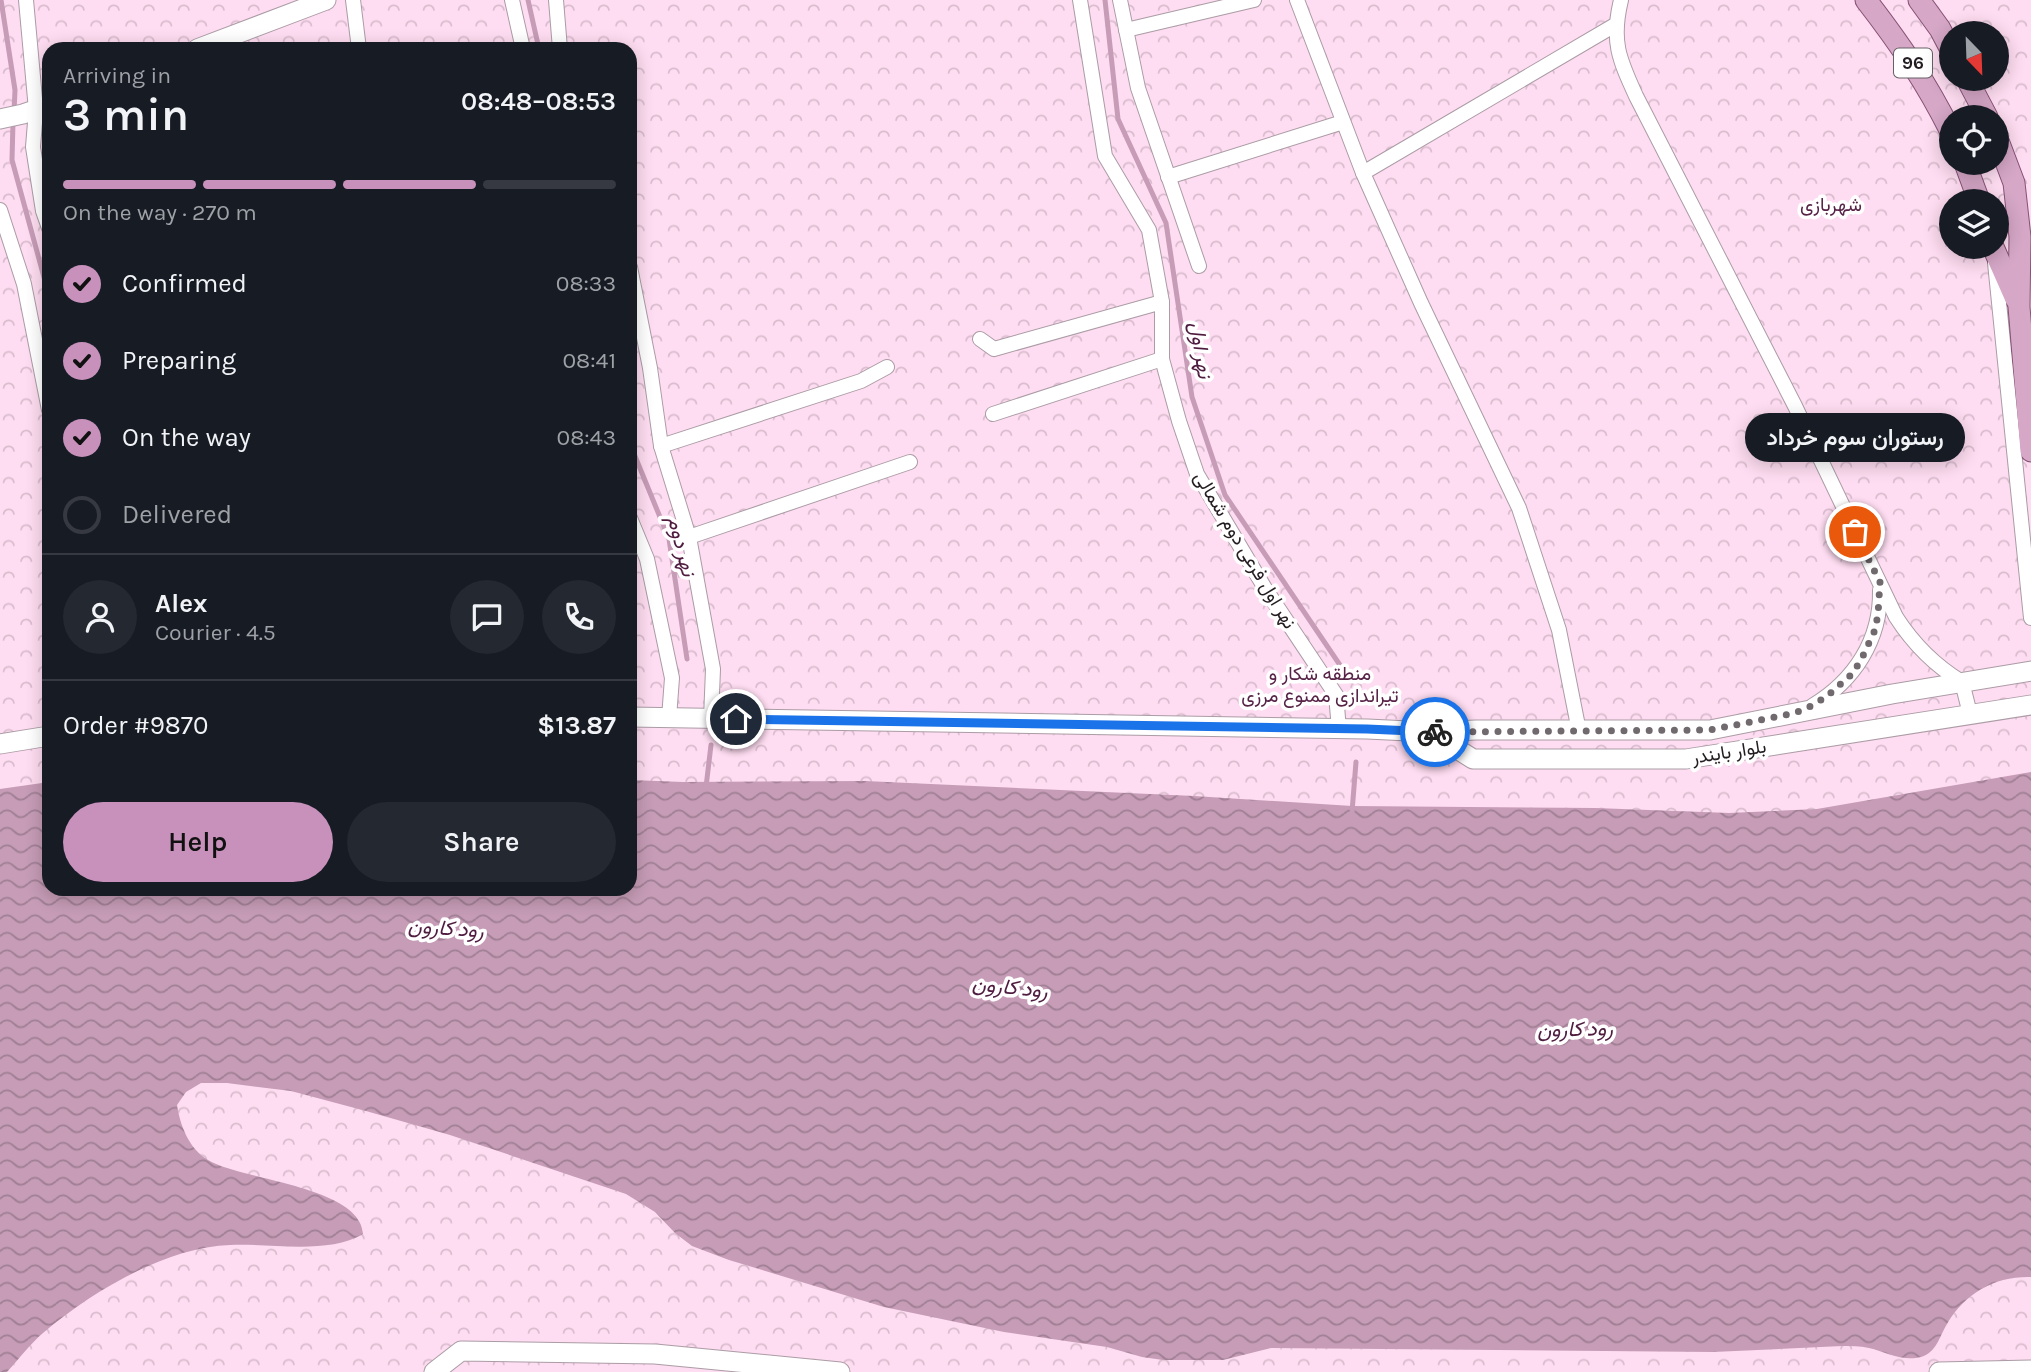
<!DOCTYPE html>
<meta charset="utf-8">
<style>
:root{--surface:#171b24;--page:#242831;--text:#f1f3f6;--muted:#9ea1a6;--line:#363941;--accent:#c791bc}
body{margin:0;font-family:Karla,Vazirmatn,sans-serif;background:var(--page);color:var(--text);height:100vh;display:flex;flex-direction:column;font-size:26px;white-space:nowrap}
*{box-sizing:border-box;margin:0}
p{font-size:23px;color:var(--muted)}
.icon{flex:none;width:38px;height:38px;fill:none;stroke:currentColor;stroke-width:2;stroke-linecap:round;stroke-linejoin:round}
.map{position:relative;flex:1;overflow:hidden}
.side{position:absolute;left:42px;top:42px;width:595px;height:854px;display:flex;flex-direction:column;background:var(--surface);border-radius:21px;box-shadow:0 4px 18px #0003}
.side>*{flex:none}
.needle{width:46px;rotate:157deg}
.buttons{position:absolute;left:1939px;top:21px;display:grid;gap:14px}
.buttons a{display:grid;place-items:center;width:70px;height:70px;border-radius:50%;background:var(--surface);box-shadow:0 4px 18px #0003;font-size:35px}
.pin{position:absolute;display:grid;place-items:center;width:60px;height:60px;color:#fff;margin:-30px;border:4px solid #fff;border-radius:50%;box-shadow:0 2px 7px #0007}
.courier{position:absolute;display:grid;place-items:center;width:70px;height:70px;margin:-35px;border:5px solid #1a73e8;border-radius:50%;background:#fff;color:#222;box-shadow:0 2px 9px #0007}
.bubble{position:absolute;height:49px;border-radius:24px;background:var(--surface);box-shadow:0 4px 18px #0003;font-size:23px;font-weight:600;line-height:49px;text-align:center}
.overview em{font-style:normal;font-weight:600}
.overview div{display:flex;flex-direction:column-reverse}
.overview{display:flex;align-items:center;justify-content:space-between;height:119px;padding:0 21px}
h1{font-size:46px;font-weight:600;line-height:52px}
.bar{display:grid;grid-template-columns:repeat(4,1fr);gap:10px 7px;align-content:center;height:84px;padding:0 21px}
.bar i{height:9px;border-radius:5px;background:var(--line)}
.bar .selected{background:var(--accent)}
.bar p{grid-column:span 4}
.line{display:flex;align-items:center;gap:18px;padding:0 21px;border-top:2px solid var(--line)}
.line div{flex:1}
.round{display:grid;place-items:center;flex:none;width:74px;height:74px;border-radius:37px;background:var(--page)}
ol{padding:0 21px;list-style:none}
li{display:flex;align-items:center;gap:21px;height:77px}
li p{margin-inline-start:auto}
li .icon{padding:7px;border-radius:50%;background:var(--accent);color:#111;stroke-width:4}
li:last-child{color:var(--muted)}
li i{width:38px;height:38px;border:4px solid var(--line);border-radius:50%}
.cta{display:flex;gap:14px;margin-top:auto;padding:14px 21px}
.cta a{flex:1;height:80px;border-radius:42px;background:var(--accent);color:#111;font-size:28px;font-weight:600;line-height:80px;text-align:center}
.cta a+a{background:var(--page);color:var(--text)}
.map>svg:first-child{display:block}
.park{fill:url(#park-crowns);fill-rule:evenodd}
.water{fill:url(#water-waves)}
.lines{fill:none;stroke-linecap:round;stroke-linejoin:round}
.stream{stroke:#c69cb6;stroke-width:5}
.street-casing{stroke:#ab9ca5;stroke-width:16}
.secondary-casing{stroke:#ab9ca5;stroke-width:21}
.primary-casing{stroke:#865174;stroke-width:23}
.street{stroke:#fff;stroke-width:14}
.secondary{stroke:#fff;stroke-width:19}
.primary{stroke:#d6a7c7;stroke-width:21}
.done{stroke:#70696d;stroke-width:7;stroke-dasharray:0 12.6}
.route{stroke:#1a73e8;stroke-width:9}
.labels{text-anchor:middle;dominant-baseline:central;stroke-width:7;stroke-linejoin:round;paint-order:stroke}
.shield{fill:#fff;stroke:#656164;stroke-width:2}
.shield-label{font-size:18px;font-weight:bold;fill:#231d21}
.park-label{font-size:19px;fill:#572347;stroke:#fff}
.street-label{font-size:19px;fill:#231d21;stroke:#fff}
.water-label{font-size:21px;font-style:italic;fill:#4f1c40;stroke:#fff}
</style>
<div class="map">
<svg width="2031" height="1372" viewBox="0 0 2031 1372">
<defs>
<pattern id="park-crowns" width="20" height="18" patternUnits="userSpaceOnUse" patternTransform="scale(1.75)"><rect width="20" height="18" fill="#fedcf1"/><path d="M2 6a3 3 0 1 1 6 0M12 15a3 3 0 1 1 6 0" fill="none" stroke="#d9bcce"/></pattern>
<pattern id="water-waves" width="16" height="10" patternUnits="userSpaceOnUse" patternTransform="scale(1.75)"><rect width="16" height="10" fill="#c69cb6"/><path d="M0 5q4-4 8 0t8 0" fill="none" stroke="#a07f94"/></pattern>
</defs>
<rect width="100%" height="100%" fill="#fef5fa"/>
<path class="park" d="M 0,0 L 2031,0 L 2031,1372 L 0,1372 ZM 1951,33 L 1997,33 L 1997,79 L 1951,79 ZM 49,49 L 630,49 L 630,889 L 49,889 ZM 1951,117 L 1997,117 L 1997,163 L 1951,163 ZM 1951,201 L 1997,201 L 1997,247 L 1951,247 Z"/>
<path class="water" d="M 2031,772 L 2031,1277 C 1995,1276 1965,1293 1947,1324 C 1939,1337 1937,1352 1921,1357 C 1903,1362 1886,1352 1869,1348 C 1860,1346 1851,1346 1842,1346 L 1713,1352 L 1271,1348 L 1223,1360 L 1163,1360 L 1142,1357 L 1107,1347 L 1004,1332 L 884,1307 L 729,1260 L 692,1246 L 675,1233 L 655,1212 L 626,1194 L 450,1135 L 366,1111 L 291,1091 L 227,1083 L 201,1083 L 186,1092 L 177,1105 C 180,1125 189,1149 208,1160 C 240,1180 361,1186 363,1234 C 328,1255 270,1243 230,1245 C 166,1247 91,1292 43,1333 C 30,1344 19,1359 7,1372 L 0,1372 L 0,789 L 49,782 L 49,889 L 630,889 L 630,780 L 683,782 L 865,781 L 1194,796 L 1352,806 L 1595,808 L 1729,813 L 1817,809 Z"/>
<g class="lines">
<g class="stream">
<path d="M 1,0 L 15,90 L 14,112"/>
<path d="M 528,0 L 539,49"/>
<path d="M 1105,0 L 1118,119 L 1166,223 L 1192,397 L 1225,495 L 1346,674"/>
<path d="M 13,122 L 12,160 L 45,281 L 49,306"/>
<path d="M 630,444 L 669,539 L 687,659"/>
<path d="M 706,787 L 711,745"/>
<path d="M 1352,812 L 1356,762"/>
</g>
<defs>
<g id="street">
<path d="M 26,0 L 36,110 L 33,147 L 43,211 L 49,228"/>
<path d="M 353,0 L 359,49"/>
<path d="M 512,0 L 523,49"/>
<path d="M 556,0 L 560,49"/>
<path d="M 1080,0 L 1105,156 L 1149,230 L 1162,302 L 1162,359 L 1179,421 L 1197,474 L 1266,590 L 1336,695 L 1339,729"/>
<path d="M 1120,0 L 1138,88 L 1199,266"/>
<path d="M 1297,0 L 1363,173 L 1421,303 L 1519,508 L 1559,630 L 1579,731"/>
<path d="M 1621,0 C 1611,41 1619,59 1636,96 L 1795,406 L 1896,617 C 1914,645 1934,665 1962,682 L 1970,714"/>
<path d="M 1126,30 L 1254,0"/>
<path d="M 1363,173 L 1615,25"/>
<path d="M 1168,177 L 1343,122"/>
<path d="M 0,210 L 24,284 L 49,410"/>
<path d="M 1995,263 L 2031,618"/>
<path d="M 630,267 L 650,368 L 661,446 L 689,537 L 713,669 L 711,719"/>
<path d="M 980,339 L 994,349 L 1162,302"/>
<path d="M 993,414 L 1162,359"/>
<path d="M 661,446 L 861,381 L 887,367"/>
<path d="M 630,518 L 647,559 L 672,678 L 669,718"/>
<path d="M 689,537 L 910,462"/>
<path d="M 1812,706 C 1854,681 1881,640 1880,590"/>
</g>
<g id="secondary">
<path d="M 197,49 L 326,0"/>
<path d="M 0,119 L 23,114 L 49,105"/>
<path d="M 630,717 L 1367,729 L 1430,732 L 1476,730 L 1710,730 L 1892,694 L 2031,671"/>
<path d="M 1430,732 L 1473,759 L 1686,759 L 2031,705"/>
<path d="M 0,744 L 49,736"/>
<path d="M 434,1372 L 461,1351 L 655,1354 L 840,1372"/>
<path d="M 1939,1372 L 2031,1370"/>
</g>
<g id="primary">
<path d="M 1866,0 C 1900,44 1926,82 1951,132"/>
<path d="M 1919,0 L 1940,29 L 1951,50"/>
<path d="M 1967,79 L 1987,117"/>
<path d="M 1997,138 L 2014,183 L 2020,237 L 2019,307 L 2031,451"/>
<path d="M 1965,163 L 1979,201"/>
<path d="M 1993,247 L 2016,299"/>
</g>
</defs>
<use href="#street" class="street-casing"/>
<use href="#secondary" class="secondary-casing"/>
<use href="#primary" class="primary-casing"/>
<use href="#street" class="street"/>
<use href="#secondary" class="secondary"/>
<use href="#primary" class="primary"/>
</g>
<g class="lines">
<path class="done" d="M 1435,732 L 1710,730 L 1795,713 L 1811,706 L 1826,697 L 1852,674 L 1861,660 L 1875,630 L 1878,614 L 1880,582 L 1855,532"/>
<path class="route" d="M 736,719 L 1367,729 L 1435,732"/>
</g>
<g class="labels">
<rect class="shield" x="1894" y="48.5" width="38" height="29" rx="5"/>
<g class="shield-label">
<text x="1913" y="63">96</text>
</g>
<g class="park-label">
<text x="1831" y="205">شهربازی</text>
<text x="1320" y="674">منطقه شکار و<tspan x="1320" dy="22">تیراندازی ممنوع مرزی</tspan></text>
</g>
<g class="street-label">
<text transform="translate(1245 550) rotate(59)">نهر اول فرعی دوم شمالی</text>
<text transform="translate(1729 752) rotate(-9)">بلوار بایندر</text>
</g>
<g class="water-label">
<text transform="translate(1201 350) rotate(81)">نهر اول</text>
<text transform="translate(682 546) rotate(76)">نهر دوم</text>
<text transform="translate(446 928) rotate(4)">رود کارون</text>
<text transform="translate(1010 987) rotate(6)">رود کارون</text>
<text transform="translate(1575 1029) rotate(-1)">رود کارون</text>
</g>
</g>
</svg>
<div class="buttons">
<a><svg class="needle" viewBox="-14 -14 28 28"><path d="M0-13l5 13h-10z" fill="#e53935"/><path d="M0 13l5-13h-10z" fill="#9ea1a6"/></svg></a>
<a><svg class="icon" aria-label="locate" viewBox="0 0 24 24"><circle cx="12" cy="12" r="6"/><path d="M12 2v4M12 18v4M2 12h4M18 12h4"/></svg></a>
<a><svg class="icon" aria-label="layers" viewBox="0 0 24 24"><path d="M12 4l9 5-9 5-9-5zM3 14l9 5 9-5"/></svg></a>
</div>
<div class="pin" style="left:1855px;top:532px;background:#ea580c"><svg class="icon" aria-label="bag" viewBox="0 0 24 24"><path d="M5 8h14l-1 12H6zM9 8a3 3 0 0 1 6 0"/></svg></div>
<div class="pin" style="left:736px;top:719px;background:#1f2937"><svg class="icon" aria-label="home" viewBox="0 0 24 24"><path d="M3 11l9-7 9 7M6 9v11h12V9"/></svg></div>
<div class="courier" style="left:1435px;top:732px"><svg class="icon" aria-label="bike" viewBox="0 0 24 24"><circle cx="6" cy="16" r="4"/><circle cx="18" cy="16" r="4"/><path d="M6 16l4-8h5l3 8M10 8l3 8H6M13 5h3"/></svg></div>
<div class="bubble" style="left:1745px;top:413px;width:220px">رستوران سوم خرداد</div>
<section class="side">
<div class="overview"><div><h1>3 min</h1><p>Arriving in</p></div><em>08:48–08:53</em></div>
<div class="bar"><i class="selected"></i><i class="selected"></i><i class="selected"></i><i></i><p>On the way · 270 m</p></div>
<ol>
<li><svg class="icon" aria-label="check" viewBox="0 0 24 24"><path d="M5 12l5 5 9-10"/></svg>Confirmed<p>08:33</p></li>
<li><svg class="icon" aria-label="check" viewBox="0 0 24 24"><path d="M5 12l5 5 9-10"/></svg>Preparing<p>08:41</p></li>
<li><svg class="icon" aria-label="check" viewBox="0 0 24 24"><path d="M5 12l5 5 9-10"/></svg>On the way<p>08:43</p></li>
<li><i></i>Delivered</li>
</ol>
<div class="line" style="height:126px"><a class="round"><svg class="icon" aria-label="person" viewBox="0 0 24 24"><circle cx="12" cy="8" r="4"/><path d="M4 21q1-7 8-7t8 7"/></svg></a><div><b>Alex</b><p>Courier · 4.5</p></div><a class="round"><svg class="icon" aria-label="chat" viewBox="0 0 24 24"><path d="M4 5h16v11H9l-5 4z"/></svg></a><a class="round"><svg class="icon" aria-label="phone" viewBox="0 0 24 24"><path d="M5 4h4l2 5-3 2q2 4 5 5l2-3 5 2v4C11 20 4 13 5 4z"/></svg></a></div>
<div class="line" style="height:91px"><div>Order #9870</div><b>$13.87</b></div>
<div class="cta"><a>Help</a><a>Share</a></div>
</section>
</div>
